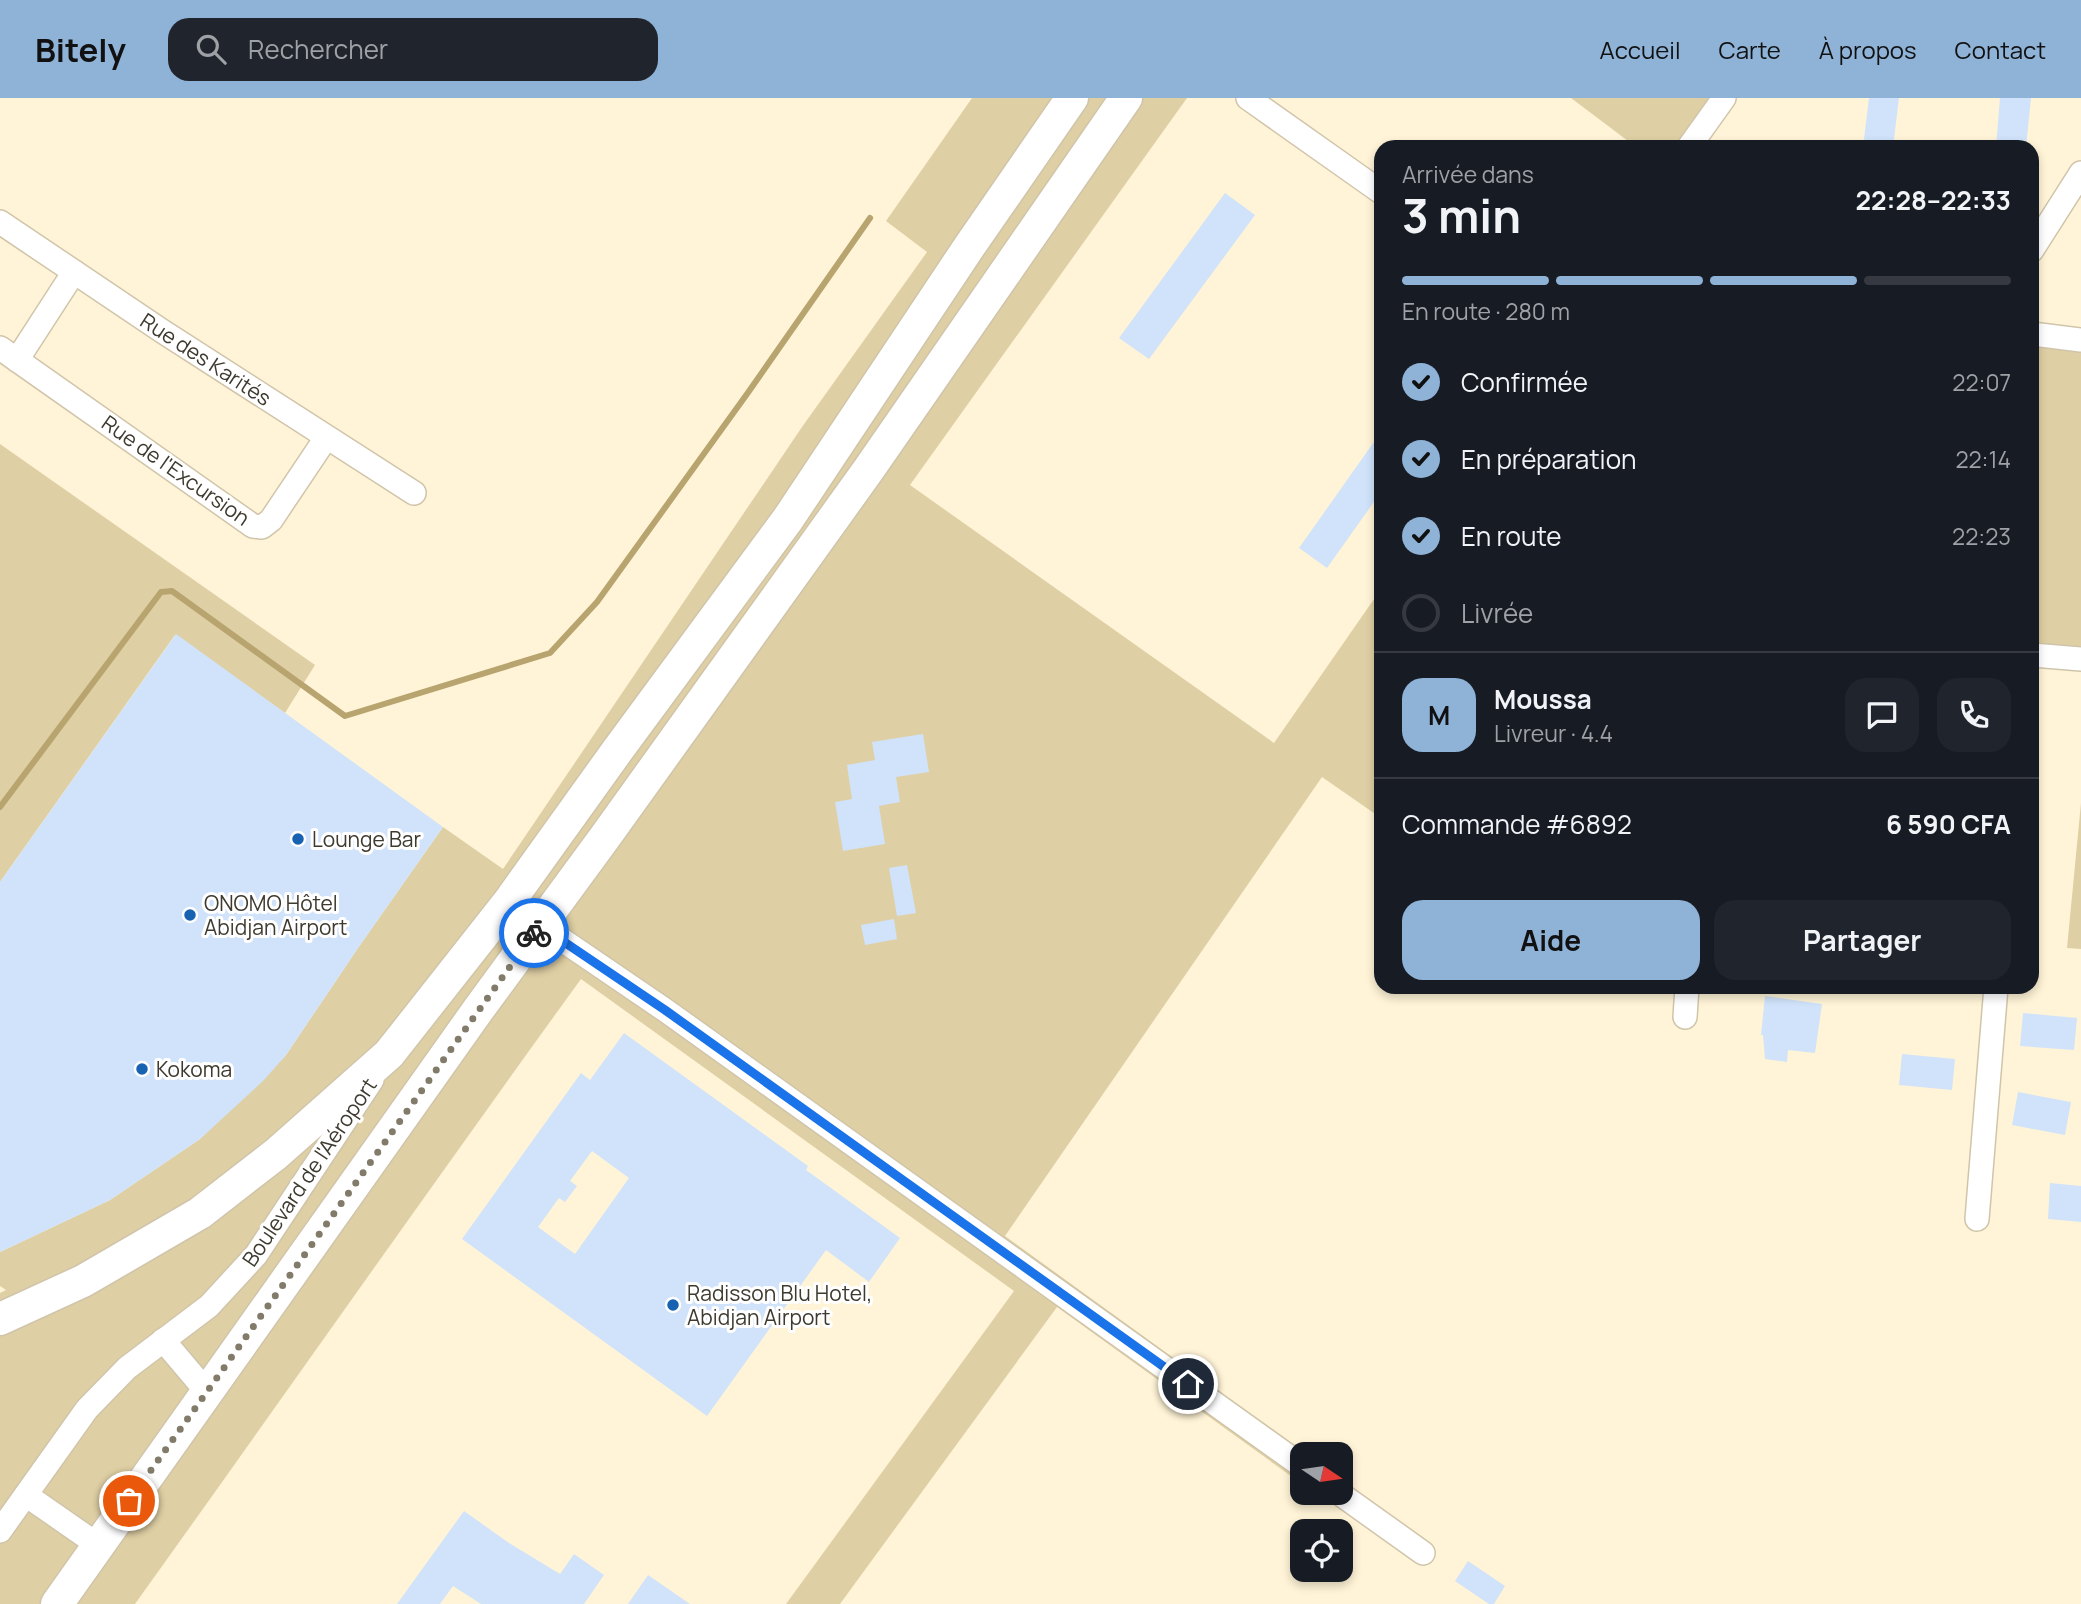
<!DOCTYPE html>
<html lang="fr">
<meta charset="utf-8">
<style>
:root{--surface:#171b24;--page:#20242c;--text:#f1f3f6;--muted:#9ea1a6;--line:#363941;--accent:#8fb2d7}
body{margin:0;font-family:Manrope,sans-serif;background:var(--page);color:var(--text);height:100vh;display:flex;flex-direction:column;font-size:26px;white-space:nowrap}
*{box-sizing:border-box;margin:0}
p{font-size:23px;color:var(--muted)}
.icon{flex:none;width:38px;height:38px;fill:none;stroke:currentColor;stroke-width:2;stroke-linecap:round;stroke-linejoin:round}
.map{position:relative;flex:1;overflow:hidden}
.sheet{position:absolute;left:1374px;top:42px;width:665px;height:854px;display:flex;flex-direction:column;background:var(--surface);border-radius:21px;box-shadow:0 4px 10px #0003}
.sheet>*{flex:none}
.needle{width:46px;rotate:103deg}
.controls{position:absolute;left:1290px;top:1344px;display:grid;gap:14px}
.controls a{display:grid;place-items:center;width:63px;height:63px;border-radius:14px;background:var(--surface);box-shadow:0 4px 10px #0003;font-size:35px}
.pin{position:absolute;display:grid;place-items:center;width:60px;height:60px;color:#fff;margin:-30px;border:4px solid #fff;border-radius:50%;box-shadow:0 2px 7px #0007}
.courier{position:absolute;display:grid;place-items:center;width:70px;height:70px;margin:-35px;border:5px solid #1a73e8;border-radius:50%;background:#fff;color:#222;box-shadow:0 2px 9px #0007}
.summary em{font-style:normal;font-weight:700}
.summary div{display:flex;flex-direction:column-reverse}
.summary{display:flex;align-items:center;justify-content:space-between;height:119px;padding:0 28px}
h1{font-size:46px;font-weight:700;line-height:52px}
.bar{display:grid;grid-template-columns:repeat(4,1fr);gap:10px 7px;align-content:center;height:84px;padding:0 28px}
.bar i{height:9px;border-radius:5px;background:var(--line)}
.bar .current{background:var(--accent)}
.bar p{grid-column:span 4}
.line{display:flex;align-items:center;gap:18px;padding:0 28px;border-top:2px solid var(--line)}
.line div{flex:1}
.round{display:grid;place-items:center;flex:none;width:74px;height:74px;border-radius:21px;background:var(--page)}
ol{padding:0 28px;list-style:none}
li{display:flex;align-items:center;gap:21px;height:77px}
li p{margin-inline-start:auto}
li .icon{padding:7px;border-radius:50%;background:var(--accent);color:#111;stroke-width:4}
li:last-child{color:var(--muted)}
li i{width:38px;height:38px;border:4px solid var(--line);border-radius:50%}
.button{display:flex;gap:14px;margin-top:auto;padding:14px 28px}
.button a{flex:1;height:80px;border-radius:21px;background:var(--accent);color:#111;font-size:28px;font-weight:700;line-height:80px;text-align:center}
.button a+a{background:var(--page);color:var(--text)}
header{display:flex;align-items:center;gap:42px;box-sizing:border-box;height:98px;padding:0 35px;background:var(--accent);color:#111}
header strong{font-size:33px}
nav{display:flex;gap:38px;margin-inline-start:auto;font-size:24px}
.search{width:490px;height:63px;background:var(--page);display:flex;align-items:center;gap:18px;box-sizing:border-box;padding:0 24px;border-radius:21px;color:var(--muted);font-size:26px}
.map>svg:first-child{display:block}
.green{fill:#dfcfa4}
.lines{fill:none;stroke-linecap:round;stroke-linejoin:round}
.stream{stroke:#b8a46f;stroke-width:6}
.building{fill:#d0e3fa;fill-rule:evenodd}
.street-casing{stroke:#d0c5aa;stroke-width:26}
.secondary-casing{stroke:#d0c5aa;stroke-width:35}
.street{stroke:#fff;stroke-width:23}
.secondary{stroke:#fff;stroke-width:32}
.done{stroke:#827b6a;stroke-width:7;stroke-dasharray:0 12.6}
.route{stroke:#1a73e8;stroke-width:9}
.poi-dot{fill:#1762b1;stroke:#fff;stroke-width:2.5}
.labels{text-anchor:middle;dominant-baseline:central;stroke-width:6;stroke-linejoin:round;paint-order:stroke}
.street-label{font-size:21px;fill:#3e3a2f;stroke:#fff}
.poi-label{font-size:21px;fill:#3e3a2f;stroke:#fff;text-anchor:start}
</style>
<header>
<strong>Bitely</strong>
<div class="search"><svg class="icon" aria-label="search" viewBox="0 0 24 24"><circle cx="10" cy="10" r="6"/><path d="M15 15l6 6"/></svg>Rechercher</div>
<nav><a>Accueil</a><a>Carte</a><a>À propos</a><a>Contact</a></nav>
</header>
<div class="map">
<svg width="2081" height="1506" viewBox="0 0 2081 1506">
<rect width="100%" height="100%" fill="#fff4d7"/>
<g class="green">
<path d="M 972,0 L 1187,0 L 910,387 L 1274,645 L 1381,491 L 1381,720 L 1322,679 L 1005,1138 L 1306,1356 L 1302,1356 L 1302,1386 L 1057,1209 L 840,1506 L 786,1506 L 1014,1193 L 581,881 C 431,1088 284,1298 135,1506 L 0,1506 L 0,1195 L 6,1192 L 0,1188 L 0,1154 L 110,1102 L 200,1041 L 269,975 L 286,957 L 358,850 L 443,729 L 503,771 L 802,329 L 927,154 L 886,123 Z"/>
<path d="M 1571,0 L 1713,0 L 1677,49 L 1636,49 Z"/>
<path d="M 2032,241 L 2081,246 L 2081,552 L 2032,548 Z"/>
<path d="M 0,346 L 315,567 L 285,615 L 175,537 L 0,784 Z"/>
<path d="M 2081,705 L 2081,851 L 2067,850 Z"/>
</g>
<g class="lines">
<path class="stream" d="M 0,709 L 161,494 L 172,493 L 345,618 L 550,555 L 597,504 L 747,296 L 870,120"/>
</g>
<g class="building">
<path d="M 1869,0 L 1899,0 L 1893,49 L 1863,49 Z"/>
<path d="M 2000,0 L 2031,0 L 2026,49 L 1996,49 Z"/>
<path d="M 1225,95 L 1255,117 L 1149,261 L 1119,240 Z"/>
<path d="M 1381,334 L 1381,394 L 1327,470 L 1299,450 Z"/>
<path d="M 176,536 L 443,729 L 358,850 L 286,957 L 264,982 L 200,1041 L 110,1102 L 0,1154 L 0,784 Z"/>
<path d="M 923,636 L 929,674 L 896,679 L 900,704 L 879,708 L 885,746 L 843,753 L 835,704 L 852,701 L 847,667 L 875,662 L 872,644 Z"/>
<path d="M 907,767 L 916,815 L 897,818 L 889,770 Z"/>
<path d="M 894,821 L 897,841 L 865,847 L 861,827 Z"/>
<path d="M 1765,898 L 1822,906 L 1815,955 L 1788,952 L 1787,964 L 1765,961 L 1763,937 L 1761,937 Z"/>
<path d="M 2023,915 L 2077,920 L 2074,952 L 2020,948 Z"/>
<path d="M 624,935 L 808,1068 L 806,1072 L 900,1140 L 869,1184 L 826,1152 L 707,1318 L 462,1141 L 581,975 L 590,982 ZM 592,1053 L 629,1080 L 575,1156 L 538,1129 L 559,1100 L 565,1104 L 577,1088 L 570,1083 Z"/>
<path d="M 1902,956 L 1955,961 L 1952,992 L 1899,987 Z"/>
<path d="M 2018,994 L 2071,1004 L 2065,1037 L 2012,1027 Z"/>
<path d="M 2050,1085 L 2081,1088 L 2081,1124 L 2048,1121 Z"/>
<path d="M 464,1413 L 509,1445 L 560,1476 L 574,1456 L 604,1477 L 584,1506 L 481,1506 L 453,1488 L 440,1506 L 397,1506 Z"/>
<path d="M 1468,1463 L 1505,1488 L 1494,1506 L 1489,1506 L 1455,1483 Z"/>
<path d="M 648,1477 L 690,1506 L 628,1506 Z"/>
</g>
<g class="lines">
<defs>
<g id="street">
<path d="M 1248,0 L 1381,94"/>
<path d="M 1689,49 L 1724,0"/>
<path d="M 0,124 L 162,233 L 414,395"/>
<path d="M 2032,152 L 2081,75"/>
<path d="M 2032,236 L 2081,242"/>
<path d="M 0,250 L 253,428 L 262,429 L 271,422 L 326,340"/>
<path d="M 17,262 L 74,174"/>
<path d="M 2032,557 L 2081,561"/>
<path d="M 508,805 L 665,912 L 1302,1368"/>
<path d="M 1685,919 L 1687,889"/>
<path d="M 1977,1121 L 1996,889"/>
<path d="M 163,1242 L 207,1294"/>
<path d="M 1339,1395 L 1423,1455"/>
<path d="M 26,1397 L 98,1447"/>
<path d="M 0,1433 L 87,1311 L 127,1270 L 209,1208 L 256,1157 L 372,982"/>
</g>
<g id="secondary">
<path d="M 0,1221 L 83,1183 L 200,1115 L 276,1056 L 389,956 L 508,805 L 617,653 L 788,421 L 969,149 L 1072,0"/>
<path d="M 57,1506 L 478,912 L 605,739 L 869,371 L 1126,0"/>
</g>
</defs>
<use href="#street" class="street-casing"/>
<use href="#secondary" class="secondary-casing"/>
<use href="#street" class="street"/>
<use href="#secondary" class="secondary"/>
</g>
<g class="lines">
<path class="done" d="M 129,1403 L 534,835"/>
<path class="route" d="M 534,835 L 539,827 L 665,912 L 1188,1286"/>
</g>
<g class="poi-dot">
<circle cx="298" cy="741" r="7"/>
<circle cx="190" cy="817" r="7"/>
<circle cx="142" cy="971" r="7"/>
<circle cx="673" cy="1207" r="7"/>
</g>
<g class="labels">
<g class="street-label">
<text transform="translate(206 261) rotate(33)">Rue des Karités</text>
<text transform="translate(176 372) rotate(35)">Rue de l'Excursion</text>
<text transform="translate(309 1074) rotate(-56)">Boulevard de l'Aéroport</text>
</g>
<g class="poi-label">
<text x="312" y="741">Lounge Bar</text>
<text x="204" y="805">ONOMO Hôtel<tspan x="204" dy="24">Abidjan Airport</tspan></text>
<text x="156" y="971">Kokoma</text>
<text x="687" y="1195">Radisson Blu Hotel,<tspan x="687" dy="24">Abidjan Airport</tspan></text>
</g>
</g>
</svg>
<div class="controls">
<a><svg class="needle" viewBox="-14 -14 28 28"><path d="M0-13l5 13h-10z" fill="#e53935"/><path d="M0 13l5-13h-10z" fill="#9ea1a6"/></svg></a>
<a><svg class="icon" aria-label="locate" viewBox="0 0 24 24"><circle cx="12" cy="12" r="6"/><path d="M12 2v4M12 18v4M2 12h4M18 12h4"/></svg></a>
</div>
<div class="pin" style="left:129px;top:1403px;background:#ea580c"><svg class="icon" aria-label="bag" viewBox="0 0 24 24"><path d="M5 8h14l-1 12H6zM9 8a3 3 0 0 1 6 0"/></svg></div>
<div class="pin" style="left:1188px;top:1286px;background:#1f2937"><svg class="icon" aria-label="home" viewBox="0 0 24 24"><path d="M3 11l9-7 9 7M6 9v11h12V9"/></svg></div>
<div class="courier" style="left:534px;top:835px"><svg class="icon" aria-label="bike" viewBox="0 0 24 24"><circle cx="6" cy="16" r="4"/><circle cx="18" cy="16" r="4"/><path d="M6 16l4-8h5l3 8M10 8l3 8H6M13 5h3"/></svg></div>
<section class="sheet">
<div class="summary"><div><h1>3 min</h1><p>Arrivée dans</p></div><em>22:28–22:33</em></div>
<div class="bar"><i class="current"></i><i class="current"></i><i class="current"></i><i></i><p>En route · 280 m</p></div>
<ol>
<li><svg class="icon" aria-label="check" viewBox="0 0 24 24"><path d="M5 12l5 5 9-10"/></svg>Confirmée<p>22:07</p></li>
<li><svg class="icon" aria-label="check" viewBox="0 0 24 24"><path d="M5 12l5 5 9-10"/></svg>En préparation<p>22:14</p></li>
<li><svg class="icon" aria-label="check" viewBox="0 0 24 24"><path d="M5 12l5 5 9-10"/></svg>En route<p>22:23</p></li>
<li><i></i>Livrée</li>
</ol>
<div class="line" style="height:126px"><b class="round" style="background:var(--accent);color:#111">M</b><div><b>Moussa</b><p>Livreur · 4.4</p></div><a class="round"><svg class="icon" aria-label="chat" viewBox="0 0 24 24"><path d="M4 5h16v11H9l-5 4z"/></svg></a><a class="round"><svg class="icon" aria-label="phone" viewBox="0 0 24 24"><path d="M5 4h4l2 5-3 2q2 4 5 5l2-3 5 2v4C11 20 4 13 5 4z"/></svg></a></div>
<div class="line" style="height:91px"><div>Commande #6892</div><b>6 590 CFA</b></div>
<div class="button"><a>Aide</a><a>Partager</a></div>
</section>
</div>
